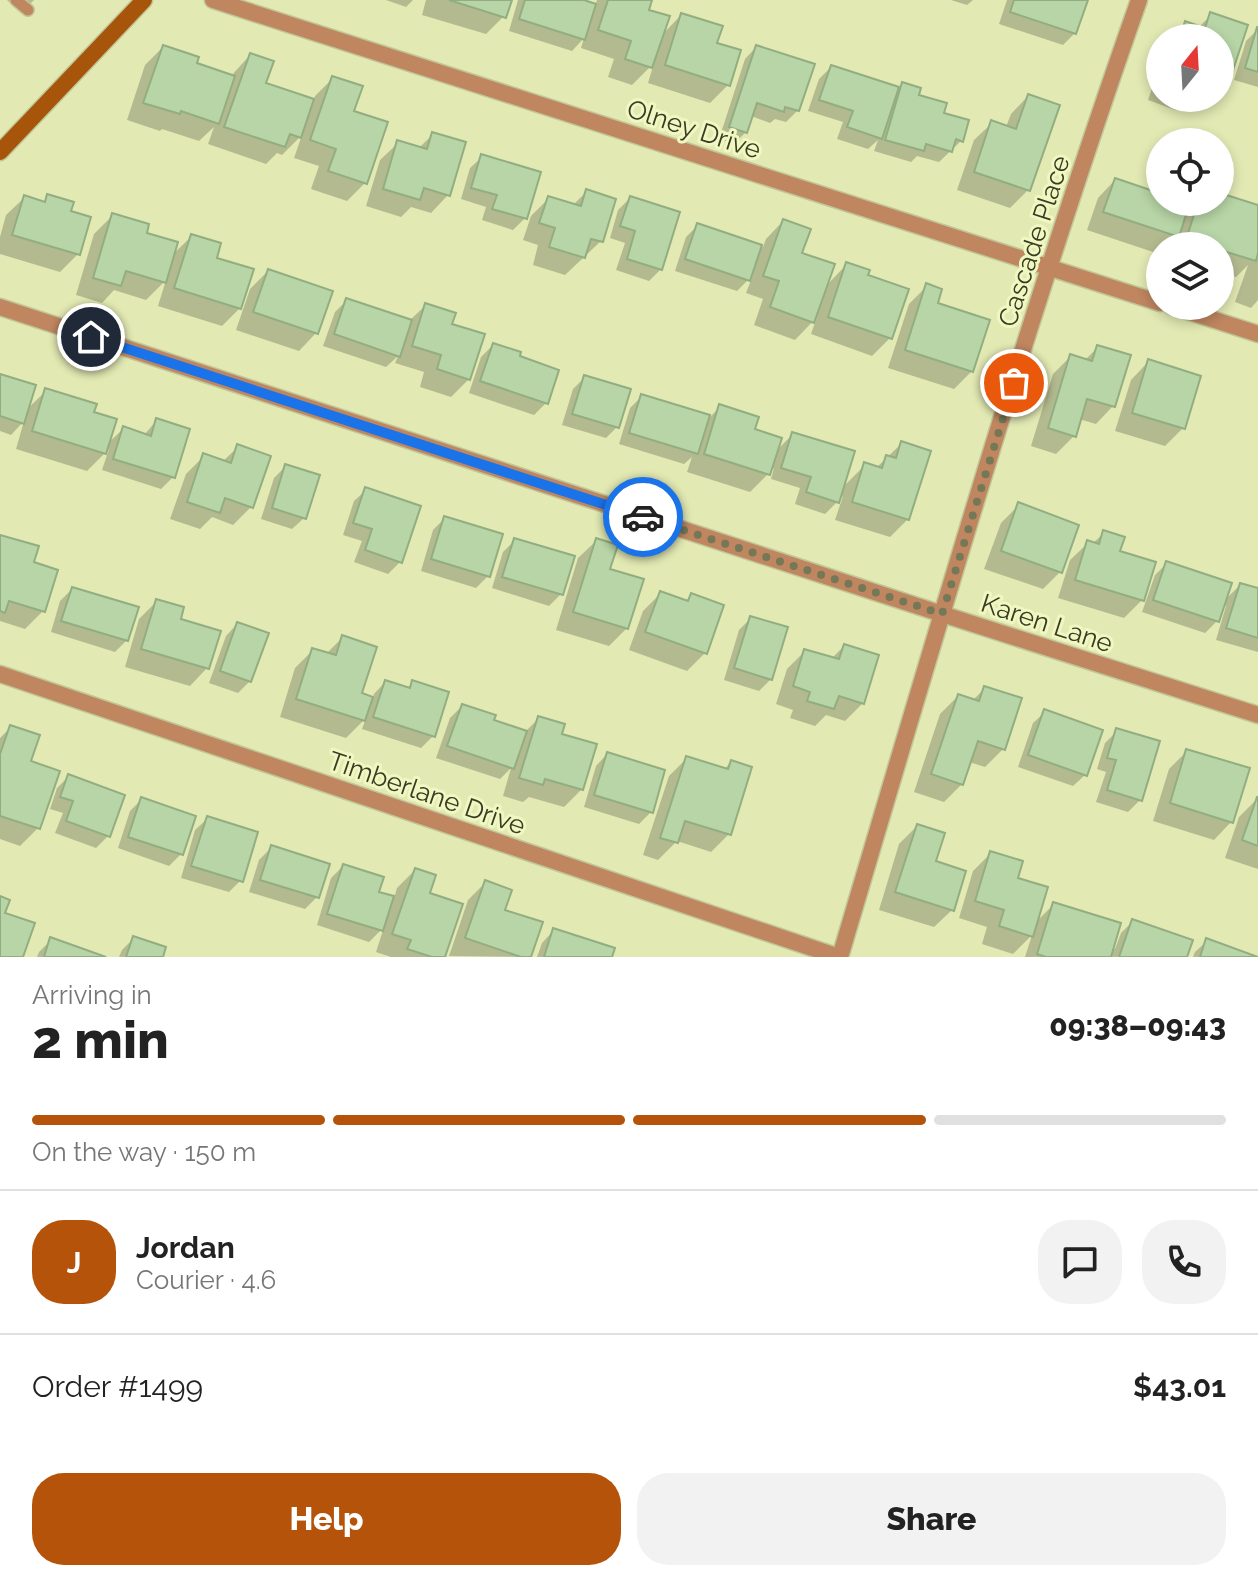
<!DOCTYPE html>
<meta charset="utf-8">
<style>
:root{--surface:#fff;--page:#f2f2f2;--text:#222;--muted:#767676;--line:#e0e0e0;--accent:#b45309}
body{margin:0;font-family:Raleway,sans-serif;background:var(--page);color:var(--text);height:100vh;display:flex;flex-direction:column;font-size:30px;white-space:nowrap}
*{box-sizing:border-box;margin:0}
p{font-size:26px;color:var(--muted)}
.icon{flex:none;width:44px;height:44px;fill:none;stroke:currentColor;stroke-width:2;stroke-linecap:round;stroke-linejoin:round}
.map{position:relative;height:957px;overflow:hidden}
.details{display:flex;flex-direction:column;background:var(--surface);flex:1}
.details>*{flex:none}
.needle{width:52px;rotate:18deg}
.buttons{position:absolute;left:1146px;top:24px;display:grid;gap:16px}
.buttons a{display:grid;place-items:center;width:88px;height:88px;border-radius:50%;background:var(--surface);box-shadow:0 4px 12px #0003;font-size:40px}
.pin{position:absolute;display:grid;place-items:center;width:68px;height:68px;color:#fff;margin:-34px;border:4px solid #fff;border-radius:50%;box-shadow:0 2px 8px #0007}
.courier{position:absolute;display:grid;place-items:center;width:80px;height:80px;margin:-40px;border:6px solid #1a73e8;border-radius:50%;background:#fff;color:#222;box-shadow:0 2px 10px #0007}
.head em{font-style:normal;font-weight:800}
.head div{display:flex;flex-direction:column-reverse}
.head{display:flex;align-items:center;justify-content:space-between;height:136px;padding:0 32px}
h1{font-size:52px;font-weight:800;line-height:60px}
.bar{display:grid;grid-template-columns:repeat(4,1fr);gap:12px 8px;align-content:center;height:96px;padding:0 32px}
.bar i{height:10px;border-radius:6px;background:var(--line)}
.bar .current{background:var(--accent)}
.bar p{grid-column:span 4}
.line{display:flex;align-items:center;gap:20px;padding:0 32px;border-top:2px solid var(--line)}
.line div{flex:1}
.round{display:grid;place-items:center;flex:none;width:84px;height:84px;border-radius:32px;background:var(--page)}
.button{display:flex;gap:16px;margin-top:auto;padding:16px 32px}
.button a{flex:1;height:92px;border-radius:32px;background:var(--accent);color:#fff;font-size:32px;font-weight:800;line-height:92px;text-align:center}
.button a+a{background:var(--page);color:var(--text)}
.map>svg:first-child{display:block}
.shadow{fill:#0003}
.building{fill:#b7d5a6;stroke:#92ae81;stroke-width:2}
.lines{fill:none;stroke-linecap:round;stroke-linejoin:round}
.lane-casing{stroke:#c0c697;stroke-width:14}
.street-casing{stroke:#c0c697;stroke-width:19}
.secondary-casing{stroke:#c0c697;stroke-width:19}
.lane{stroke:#bf8660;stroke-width:11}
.street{stroke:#bf8660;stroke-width:16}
.secondary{stroke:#a7550a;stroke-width:16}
.done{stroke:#747857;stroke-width:8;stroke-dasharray:0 14.4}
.route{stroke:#1a73e8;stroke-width:10}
.labels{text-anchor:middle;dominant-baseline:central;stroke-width:6;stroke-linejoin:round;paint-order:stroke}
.street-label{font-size:26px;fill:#383b25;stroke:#f0f7c0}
</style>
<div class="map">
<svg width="1258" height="957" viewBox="0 0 1258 957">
<rect width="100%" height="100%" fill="#e2e9b3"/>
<g class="shadow">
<path d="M 7,0 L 34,0 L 21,13 Z"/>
<path d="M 386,0 L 413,0 L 406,7 Z"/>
<path d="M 426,0 L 509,0 L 504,16 L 486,34 L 422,15 Z"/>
<path d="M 518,0 L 577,0 L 595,6 L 597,0 L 650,0 L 646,11 L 661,36 L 681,15 L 715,44 L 728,85 L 710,103 L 648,83 L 654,63 L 632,85 L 608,77 L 614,59 L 581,48 L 584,38 L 572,51 L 509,31 Z"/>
<path d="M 951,0 L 973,0 L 967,5 Z"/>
<path d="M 1007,0 L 1085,0 L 1075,33 L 1063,45 L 999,24 Z"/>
<path d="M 1211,15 L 1245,27 L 1229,75 L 1220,84 L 1220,38 L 1171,38 L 1186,23 L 1198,28 Z"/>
<path d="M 1258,29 L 1258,87 L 1234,80 L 1246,41 Z"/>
<path d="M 163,47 L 194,64 L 231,76 L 250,55 L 264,84 L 313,101 L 315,96 L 333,78 L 352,113 L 365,183 L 347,201 L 311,189 L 319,166 L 294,158 L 302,135 L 282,155 L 277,153 L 266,164 L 208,144 L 214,127 L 199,141 L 162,129 L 160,131 L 127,120 L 145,65 Z"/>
<path d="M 756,47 L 798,110 L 786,122 L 775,119 L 770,123 L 751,116 L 746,132 L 734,144 L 719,139 L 745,59 Z"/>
<path d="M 1160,65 L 1160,98 L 1187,98 L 1175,110 L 1148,100 Z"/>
<path d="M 831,67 L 898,89 L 902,85 L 942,114 L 961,141 L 939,162 L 917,156 L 911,162 L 874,151 L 878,140 L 868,149 L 837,139 L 843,122 L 808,111 L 819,79 Z"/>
<path d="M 1028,96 L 1028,190 L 1010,208 L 957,190 L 974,140 L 992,123 L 1006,127 L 1011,114 Z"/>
<path d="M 432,135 L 448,195 L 431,213 L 411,207 L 401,217 L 366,206 L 380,160 L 398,143 L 418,149 Z"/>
<path d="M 482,157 L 525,218 L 513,230 L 482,220 L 486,207 L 461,199 L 470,168 Z"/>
<path d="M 1115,180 L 1152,193 L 1160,185 L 1160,202 L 1188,202 L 1187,206 L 1191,202 L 1220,202 L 1220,196 L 1258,207 L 1258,300 L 1251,308 L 1235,302 L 1248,265 L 1236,277 L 1220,273 L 1220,246 L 1173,246 L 1176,237 L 1167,246 L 1160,246 L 1159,254 L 1087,230 L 1098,198 Z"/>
<path d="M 586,192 L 601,241 L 565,275 L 533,265 L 538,245 L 523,240 L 531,216 L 549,198 L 572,206 Z"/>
<path d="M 48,197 L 69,212 L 78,254 L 60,272 L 0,254 L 0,237 L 6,215 L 24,198 L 42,203 Z"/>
<path d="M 630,198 L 661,269 L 649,281 L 616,270 L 625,243 L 610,238 L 618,210 Z"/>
<path d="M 112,216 L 144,234 L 171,256 L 192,236 L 214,259 L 240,308 L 222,326 L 158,306 L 166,280 L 146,300 L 114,290 L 102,303 L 76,295 L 94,234 Z"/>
<path d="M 783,221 L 800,254 L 826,286 L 847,264 L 865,276 L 890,338 L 872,356 L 811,334 L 817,317 L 795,340 L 754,325 L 763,299 L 746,293 L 753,275 L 737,291 L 675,271 L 686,237 L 698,225 L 763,247 L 766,239 Z"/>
<path d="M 268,271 L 316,333 L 299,351 L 236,330 L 250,289 Z"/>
<path d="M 927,286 L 935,304 L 972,371 L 954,389 L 888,368 L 909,304 Z"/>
<path d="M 347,300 L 409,321 L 426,305 L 450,325 L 469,379 L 451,397 L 420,387 L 424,372 L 395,363 L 398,356 L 386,367 L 323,346 L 335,312 Z"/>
<path d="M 493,345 L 546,403 L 534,415 L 469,393 L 481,357 Z"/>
<path d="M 1098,347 L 1113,406 L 1096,424 L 1079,419 L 1074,436 L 1056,454 L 1031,446 L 1053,374 L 1071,356 L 1085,360 Z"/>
<path d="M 1148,362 L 1198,377 L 1183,428 L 1165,446 L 1115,431 L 1131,380 Z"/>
<path d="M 0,376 L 26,410 L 46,391 L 92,413 L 107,444 L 123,429 L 144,435 L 157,420 L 173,477 L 161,489 L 102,470 L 109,449 L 87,471 L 16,449 L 24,421 L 11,435 L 0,431 Z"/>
<path d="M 585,377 L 617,427 L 606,438 L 562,425 L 573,389 Z"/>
<path d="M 642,396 L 710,417 L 720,407 L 753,430 L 775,452 L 793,434 L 842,488 L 865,465 L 876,468 L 901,444 L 908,519 L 890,537 L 835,520 L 843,496 L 825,514 L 795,504 L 800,488 L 771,479 L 774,468 L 750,492 L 687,472 L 692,457 L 684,464 L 619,444 L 630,408 Z"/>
<path d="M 238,447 L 251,507 L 233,525 L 212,517 L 200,529 L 170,519 L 186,474 L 204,456 L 222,462 Z"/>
<path d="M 286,466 L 304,518 L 292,529 L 261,519 L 274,478 Z"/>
<path d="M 366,490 L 400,562 L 388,574 L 354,562 L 362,541 L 343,535 L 354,501 Z"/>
<path d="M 1019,505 L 1061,571 L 1043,589 L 984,569 L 1001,523 Z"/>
<path d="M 445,518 L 488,576 L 476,588 L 421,571 L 433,530 Z"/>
<path d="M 1104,533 L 1117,553 L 1142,600 L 1124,618 L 1058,598 L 1070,560 L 1088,543 L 1092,544 Z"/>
<path d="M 0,538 L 31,564 L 43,611 L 25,629 L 0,621 Z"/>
<path d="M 515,540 L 561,594 L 549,606 L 492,588 L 503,552 Z"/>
<path d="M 596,541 L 627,628 L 609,646 L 556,630 L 578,558 Z"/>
<path d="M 1167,563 L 1223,602 L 1240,585 L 1258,590 L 1258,652 L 1216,640 L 1226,606 L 1222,605 L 1217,621 L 1205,633 L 1142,612 L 1155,575 Z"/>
<path d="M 72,589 L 127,640 L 115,652 L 51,632 L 60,601 Z"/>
<path d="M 661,593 L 685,602 L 691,595 L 705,653 L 687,671 L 629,650 L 643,611 Z"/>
<path d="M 157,601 L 178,621 L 207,668 L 190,686 L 125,667 L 139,619 Z"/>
<path d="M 751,618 L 771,679 L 759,691 L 724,680 L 739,630 Z"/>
<path d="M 237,624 L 250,681 L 238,693 L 209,683 L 226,636 Z"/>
<path d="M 343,637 L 360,695 L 372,699 L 374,694 L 385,682 L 406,689 L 413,683 L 433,736 L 421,748 L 362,729 L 366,718 L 346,738 L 280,717 L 295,668 L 313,650 L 326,654 Z"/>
<path d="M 844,646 L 863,703 L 845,721 L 826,715 L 815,726 L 790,718 L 793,710 L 776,704 L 787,669 L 805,651 L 831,659 Z"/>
<path d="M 985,688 L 1003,749 L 985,767 L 969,762 L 962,784 L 944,802 L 914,792 L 940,714 L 958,696 L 972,701 Z"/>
<path d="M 462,706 L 492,721 L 524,733 L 539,718 L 560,735 L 582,789 L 564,807 L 529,797 L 523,802 L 503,796 L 511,768 L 500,779 L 436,758 L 450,718 Z"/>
<path d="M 1045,712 L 1085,775 L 1073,786 L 1018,767 L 1033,723 Z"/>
<path d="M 11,727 L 29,762 L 38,828 L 20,846 L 0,839 L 0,738 Z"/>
<path d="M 1117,731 L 1140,800 L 1128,812 L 1096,802 L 1106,772 L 1097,769 L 1105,743 Z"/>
<path d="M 1187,751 L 1231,822 L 1214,840 L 1153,821 L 1169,769 Z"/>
<path d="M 607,754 L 651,812 L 639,824 L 584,807 L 596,766 Z"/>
<path d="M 687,758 L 724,770 L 731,762 L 729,834 L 711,852 L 677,841 L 658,860 L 643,855 L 669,776 Z"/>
<path d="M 69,776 L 108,836 L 96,848 L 55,833 L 63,813 L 50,809 L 57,788 Z"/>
<path d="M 142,799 L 181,854 L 169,866 L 118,848 L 130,811 Z"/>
<path d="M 1257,799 L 1258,799 L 1258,869 L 1225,858 L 1239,817 Z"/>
<path d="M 207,819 L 241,880 L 229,892 L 181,878 L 195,830 Z"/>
<path d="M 917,826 L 952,910 L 934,927 L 879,910 L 899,844 Z"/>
<path d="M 271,848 L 327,865 L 317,897 L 305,909 L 249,892 L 259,860 Z"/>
<path d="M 991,853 L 1016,879 L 1035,923 L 1054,904 L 1115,949 L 1121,933 L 1133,921 L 1185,957 L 1025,957 L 1032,935 L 1013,954 L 982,944 L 987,927 L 959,918 L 973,871 Z"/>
<path d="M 343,866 L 377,893 L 394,898 L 397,888 L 415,870 L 428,894 L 443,957 L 391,957 L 376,952 L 384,927 L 369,942 L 317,925 L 331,878 Z"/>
<path d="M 485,883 L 503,911 L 529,957 L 449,956 L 468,900 Z"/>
<path d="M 553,931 L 610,957 L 537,957 L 542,943 Z"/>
<path d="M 134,938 L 161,957 L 119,957 L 122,950 Z"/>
<path d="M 51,940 L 100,957 L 37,957 L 39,952 Z"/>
<path d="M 1207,941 L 1253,957 L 1193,957 L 1195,952 Z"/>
</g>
<g class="building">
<path d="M 449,0 L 512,0 L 506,18 Z"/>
<path d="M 525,0 L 584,0 L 596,4 L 585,40 L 519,19 Z"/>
<path d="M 608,0 L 652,0 L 649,10 L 670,16 L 652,68 L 625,59 L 631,41 L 598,30 Z"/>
<path d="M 1014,0 L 1088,0 L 1076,34 L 1010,12 Z"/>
<path d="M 1210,12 L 1248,25 L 1231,76 L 1220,72 L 1220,38 L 1180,38 L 1185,21 L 1205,28 Z"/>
<path d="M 681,13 L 723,26 L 717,43 L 741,50 L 730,86 L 665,65 Z"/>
<path d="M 1257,27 L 1258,27 L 1258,72 L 1245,68 Z"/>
<path d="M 163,45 L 199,57 L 197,63 L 235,76 L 219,124 L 181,111 L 180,114 L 143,103 Z"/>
<path d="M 756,45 L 815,64 L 799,111 L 785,107 L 784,112 L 757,103 L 747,133 L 729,127 Z"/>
<path d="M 250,53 L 274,61 L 266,83 L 314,99 L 301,138 L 290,134 L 285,147 L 224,127 Z"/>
<path d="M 831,65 L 899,87 L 882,139 L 847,127 L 853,111 L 819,100 Z"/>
<path d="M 332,76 L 363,86 L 354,111 L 388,122 L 367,184 L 328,171 L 336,149 L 310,140 Z"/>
<path d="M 902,82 L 921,88 L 919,95 L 947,103 L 944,113 L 969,120 L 963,142 L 956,139 L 952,152 L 926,144 L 924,151 L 885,140 Z"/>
<path d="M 1028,94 L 1060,105 L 1030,191 L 974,172 L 991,120 L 1016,129 Z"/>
<path d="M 432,132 L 466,142 L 450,196 L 424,188 L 420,200 L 383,189 L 397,140 L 427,149 Z"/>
<path d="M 481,154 L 541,172 L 527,219 L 492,209 L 497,195 L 471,188 Z"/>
<path d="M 1115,178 L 1159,193 L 1160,191 L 1160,202 L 1190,202 L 1179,237 L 1103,212 Z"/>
<path d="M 586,189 L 616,199 L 603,242 L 591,239 L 585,258 L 549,247 L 555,228 L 539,223 L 548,196 L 581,206 Z"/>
<path d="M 1220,193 L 1258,205 L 1258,253 L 1256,261 L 1220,250 L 1220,246 L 1184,246 L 1198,202 L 1220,202 Z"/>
<path d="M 47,194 L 74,202 L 71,211 L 91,217 L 80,255 L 12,235 L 24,195 L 45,202 Z"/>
<path d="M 630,196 L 680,212 L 662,270 L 627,259 L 635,231 L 620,226 Z"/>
<path d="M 112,213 L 149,224 L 147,233 L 178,242 L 166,283 L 126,271 L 121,286 L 93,278 Z"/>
<path d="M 783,219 L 811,229 L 802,253 L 835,264 L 814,323 L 770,307 L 779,281 L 763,276 Z"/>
<path d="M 697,223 L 762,245 L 750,281 L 685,259 Z"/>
<path d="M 191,234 L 221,243 L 217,258 L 254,269 L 241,309 L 174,288 Z"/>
<path d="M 846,262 L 870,270 L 868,275 L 909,289 L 892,339 L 828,317 Z"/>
<path d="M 268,269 L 333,291 L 318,334 L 253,312 Z"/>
<path d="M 926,283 L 942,289 L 938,303 L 990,320 L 973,372 L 905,350 Z"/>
<path d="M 346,298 L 412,320 L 400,357 L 334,334 Z"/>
<path d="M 425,303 L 456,313 L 452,324 L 485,334 L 470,380 L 437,369 L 441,355 L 412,346 Z"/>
<path d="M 493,343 L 521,352 L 520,356 L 559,370 L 548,404 L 480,381 Z"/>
<path d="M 1097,345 L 1131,355 L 1115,407 L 1087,399 L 1076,437 L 1048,428 L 1070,354 L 1092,361 Z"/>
<path d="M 1148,359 L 1201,376 L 1185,429 L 1132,413 Z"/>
<path d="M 0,374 L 36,385 L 24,424 L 0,416 Z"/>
<path d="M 584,375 L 631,389 L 619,428 L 572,414 Z"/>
<path d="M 45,388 L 97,404 L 94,412 L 117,419 L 106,454 L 32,431 Z"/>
<path d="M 641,394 L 710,415 L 698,454 L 629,433 Z"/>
<path d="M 719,404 L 759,417 L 755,429 L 782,438 L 770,475 L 704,454 Z"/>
<path d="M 156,418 L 190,429 L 175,478 L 113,459 L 123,426 L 151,436 Z"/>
<path d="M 792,432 L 855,451 L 839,503 L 806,492 L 811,477 L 781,468 Z"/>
<path d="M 901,441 L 931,451 L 909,520 L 852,502 L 864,462 L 882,468 L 886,455 L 896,458 Z"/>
<path d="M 237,444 L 271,456 L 253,508 L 225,498 L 220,513 L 187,502 L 203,453 L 231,463 Z"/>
<path d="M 285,464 L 320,475 L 306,519 L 272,508 Z"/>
<path d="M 365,487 L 421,506 L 402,563 L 365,550 L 372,529 L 353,523 Z"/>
<path d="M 1018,502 L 1079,525 L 1062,573 L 1001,551 Z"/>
<path d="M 444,516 L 503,534 L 490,577 L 431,559 Z"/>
<path d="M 1103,530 L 1125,537 L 1120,551 L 1156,562 L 1144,601 L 1075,580 L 1087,540 L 1099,544 Z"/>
<path d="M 0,535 L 39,546 L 34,562 L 58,570 L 45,612 L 9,601 L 5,613 L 0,611 Z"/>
<path d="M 514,538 L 575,556 L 563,595 L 502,577 Z"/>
<path d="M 596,538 L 618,545 L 610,569 L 644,579 L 628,629 L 573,612 Z"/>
<path d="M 1166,561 L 1232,583 L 1219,622 L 1153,600 Z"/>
<path d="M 1240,583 L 1258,588 L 1258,638 L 1226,628 Z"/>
<path d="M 72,587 L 139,607 L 128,641 L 61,621 Z"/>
<path d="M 660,591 L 688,601 L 691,593 L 724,605 L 707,654 L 645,632 Z"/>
<path d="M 156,599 L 184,607 L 181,619 L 221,631 L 209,669 L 141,649 Z"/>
<path d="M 750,616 L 788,627 L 772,680 L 734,668 Z"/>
<path d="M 237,622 L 269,633 L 251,682 L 220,671 Z"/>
<path d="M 342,635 L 377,647 L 362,693 L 373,697 L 365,721 L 296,699 L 312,648 L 336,655 Z"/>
<path d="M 844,644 L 879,655 L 864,704 L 839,696 L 834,709 L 807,701 L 810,692 L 793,686 L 804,649 L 839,659 Z"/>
<path d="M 385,680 L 410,688 L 412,680 L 449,692 L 435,737 L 373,717 Z"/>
<path d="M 984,686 L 1022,698 L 1005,750 L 978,741 L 963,785 L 931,774 L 958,694 L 979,701 Z"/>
<path d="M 462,704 L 496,715 L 494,720 L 527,731 L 514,769 L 447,746 Z"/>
<path d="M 1044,709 L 1103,730 L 1087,776 L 1028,755 Z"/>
<path d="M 538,716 L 565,724 L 562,734 L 597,744 L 583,790 L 545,779 L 543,785 L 519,778 Z"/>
<path d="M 10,725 L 40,735 L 31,761 L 60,771 L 40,829 L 0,816 L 0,754 Z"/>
<path d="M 1116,728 L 1160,741 L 1142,801 L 1107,790 L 1116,760 L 1107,758 Z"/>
<path d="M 1186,749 L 1250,768 L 1233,823 L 1170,803 Z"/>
<path d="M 607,752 L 665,770 L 653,813 L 594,795 Z"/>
<path d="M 686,756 L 728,769 L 731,760 L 752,767 L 731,835 L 685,821 L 678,843 L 660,838 Z"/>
<path d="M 68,774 L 125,795 L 110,837 L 66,821 L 73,801 L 60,797 Z"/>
<path d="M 141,797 L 196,816 L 183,855 L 128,837 Z"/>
<path d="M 1257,797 L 1258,797 L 1258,846 L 1242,840 Z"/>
<path d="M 207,816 L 258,832 L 243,882 L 191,866 Z"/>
<path d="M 917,824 L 945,833 L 936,861 L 966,871 L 954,911 L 895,892 Z"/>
<path d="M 271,845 L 330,864 L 319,898 L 260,880 Z"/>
<path d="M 990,851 L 1023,861 L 1018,878 L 1048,887 L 1033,937 L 999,926 L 1004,910 L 975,901 Z"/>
<path d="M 343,864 L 384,877 L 379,892 L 394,896 L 383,931 L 327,914 Z"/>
<path d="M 415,868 L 436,875 L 430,893 L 463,904 L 445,957 L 432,957 L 407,949 L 411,940 L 392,934 Z"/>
<path d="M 485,880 L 512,890 L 505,910 L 543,922 L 531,957 L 521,957 L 465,938 Z"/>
<path d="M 0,896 L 10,900 L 5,913 L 35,923 L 23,957 L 0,957 Z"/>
<path d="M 1053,902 L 1121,923 L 1111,957 L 1046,957 L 1037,954 Z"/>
<path d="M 1132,919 L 1193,940 L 1187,957 L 1119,957 Z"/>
<path d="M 553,928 L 615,948 L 612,957 L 544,957 Z"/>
<path d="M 133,936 L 166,947 L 163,957 L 126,957 Z"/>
<path d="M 50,937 L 106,957 L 44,957 Z"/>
<path d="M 1206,938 L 1258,957 L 1200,957 Z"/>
</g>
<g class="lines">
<defs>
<path id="lane" d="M 16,0 L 28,10"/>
<g id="street">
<path d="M 213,0 L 1160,303"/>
<path d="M 1171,306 L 1258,334"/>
<path d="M 0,307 L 942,614 L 1258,715"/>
<path d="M 0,674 L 839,957"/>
<path d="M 840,957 C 935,637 1028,315 1139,0"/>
</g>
<path id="secondary" d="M 0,152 L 144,0"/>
</defs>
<use href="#lane" class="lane-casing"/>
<use href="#street" class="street-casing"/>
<use href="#secondary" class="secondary-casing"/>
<use href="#lane" class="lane"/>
<use href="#street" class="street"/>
<use href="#secondary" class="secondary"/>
</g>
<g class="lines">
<path class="done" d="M 643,517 L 942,614 L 1014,383"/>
<path class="route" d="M 91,337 L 643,517"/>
</g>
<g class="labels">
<g class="street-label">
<text transform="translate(694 129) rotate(18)">Olney Drive</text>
<text transform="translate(1034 241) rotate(-72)">Cascade Place</text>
<text transform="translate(1047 623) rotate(18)">Karen Lane</text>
<text transform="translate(427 793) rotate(19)">Timberlane Drive</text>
</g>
</g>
</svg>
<div class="buttons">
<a><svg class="needle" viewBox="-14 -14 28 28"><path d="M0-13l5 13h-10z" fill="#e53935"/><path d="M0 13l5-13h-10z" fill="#767676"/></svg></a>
<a><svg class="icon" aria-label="locate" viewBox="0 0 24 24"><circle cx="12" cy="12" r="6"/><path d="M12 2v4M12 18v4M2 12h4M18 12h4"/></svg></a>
<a><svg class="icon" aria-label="layers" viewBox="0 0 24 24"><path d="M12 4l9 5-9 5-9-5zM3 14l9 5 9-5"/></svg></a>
</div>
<div class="pin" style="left:1014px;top:383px;background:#ea580c"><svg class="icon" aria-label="bag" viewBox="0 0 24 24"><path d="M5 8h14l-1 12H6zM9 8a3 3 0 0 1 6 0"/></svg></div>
<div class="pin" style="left:91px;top:337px;background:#1f2937"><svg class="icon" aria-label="home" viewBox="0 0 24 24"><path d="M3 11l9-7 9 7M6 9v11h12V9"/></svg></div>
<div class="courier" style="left:643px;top:517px"><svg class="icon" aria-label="car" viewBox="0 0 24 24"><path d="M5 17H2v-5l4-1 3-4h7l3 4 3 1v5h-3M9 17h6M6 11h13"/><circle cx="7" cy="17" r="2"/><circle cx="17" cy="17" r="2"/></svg></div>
</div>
<section class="details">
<div class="head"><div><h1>2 min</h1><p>Arriving in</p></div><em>09:38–09:43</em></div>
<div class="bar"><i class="current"></i><i class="current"></i><i class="current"></i><i></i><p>On the way · 150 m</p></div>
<div class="line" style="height:144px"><b class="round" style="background:var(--accent);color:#fff">J</b><div><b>Jordan</b><p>Courier · 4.6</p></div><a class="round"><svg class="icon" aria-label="chat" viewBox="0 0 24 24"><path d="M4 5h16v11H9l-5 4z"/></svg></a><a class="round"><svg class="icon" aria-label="phone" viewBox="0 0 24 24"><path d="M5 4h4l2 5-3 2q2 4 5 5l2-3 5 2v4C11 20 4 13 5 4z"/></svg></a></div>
<div class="line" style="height:104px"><div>Order #1499</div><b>$43.01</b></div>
<div class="button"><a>Help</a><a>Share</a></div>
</section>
